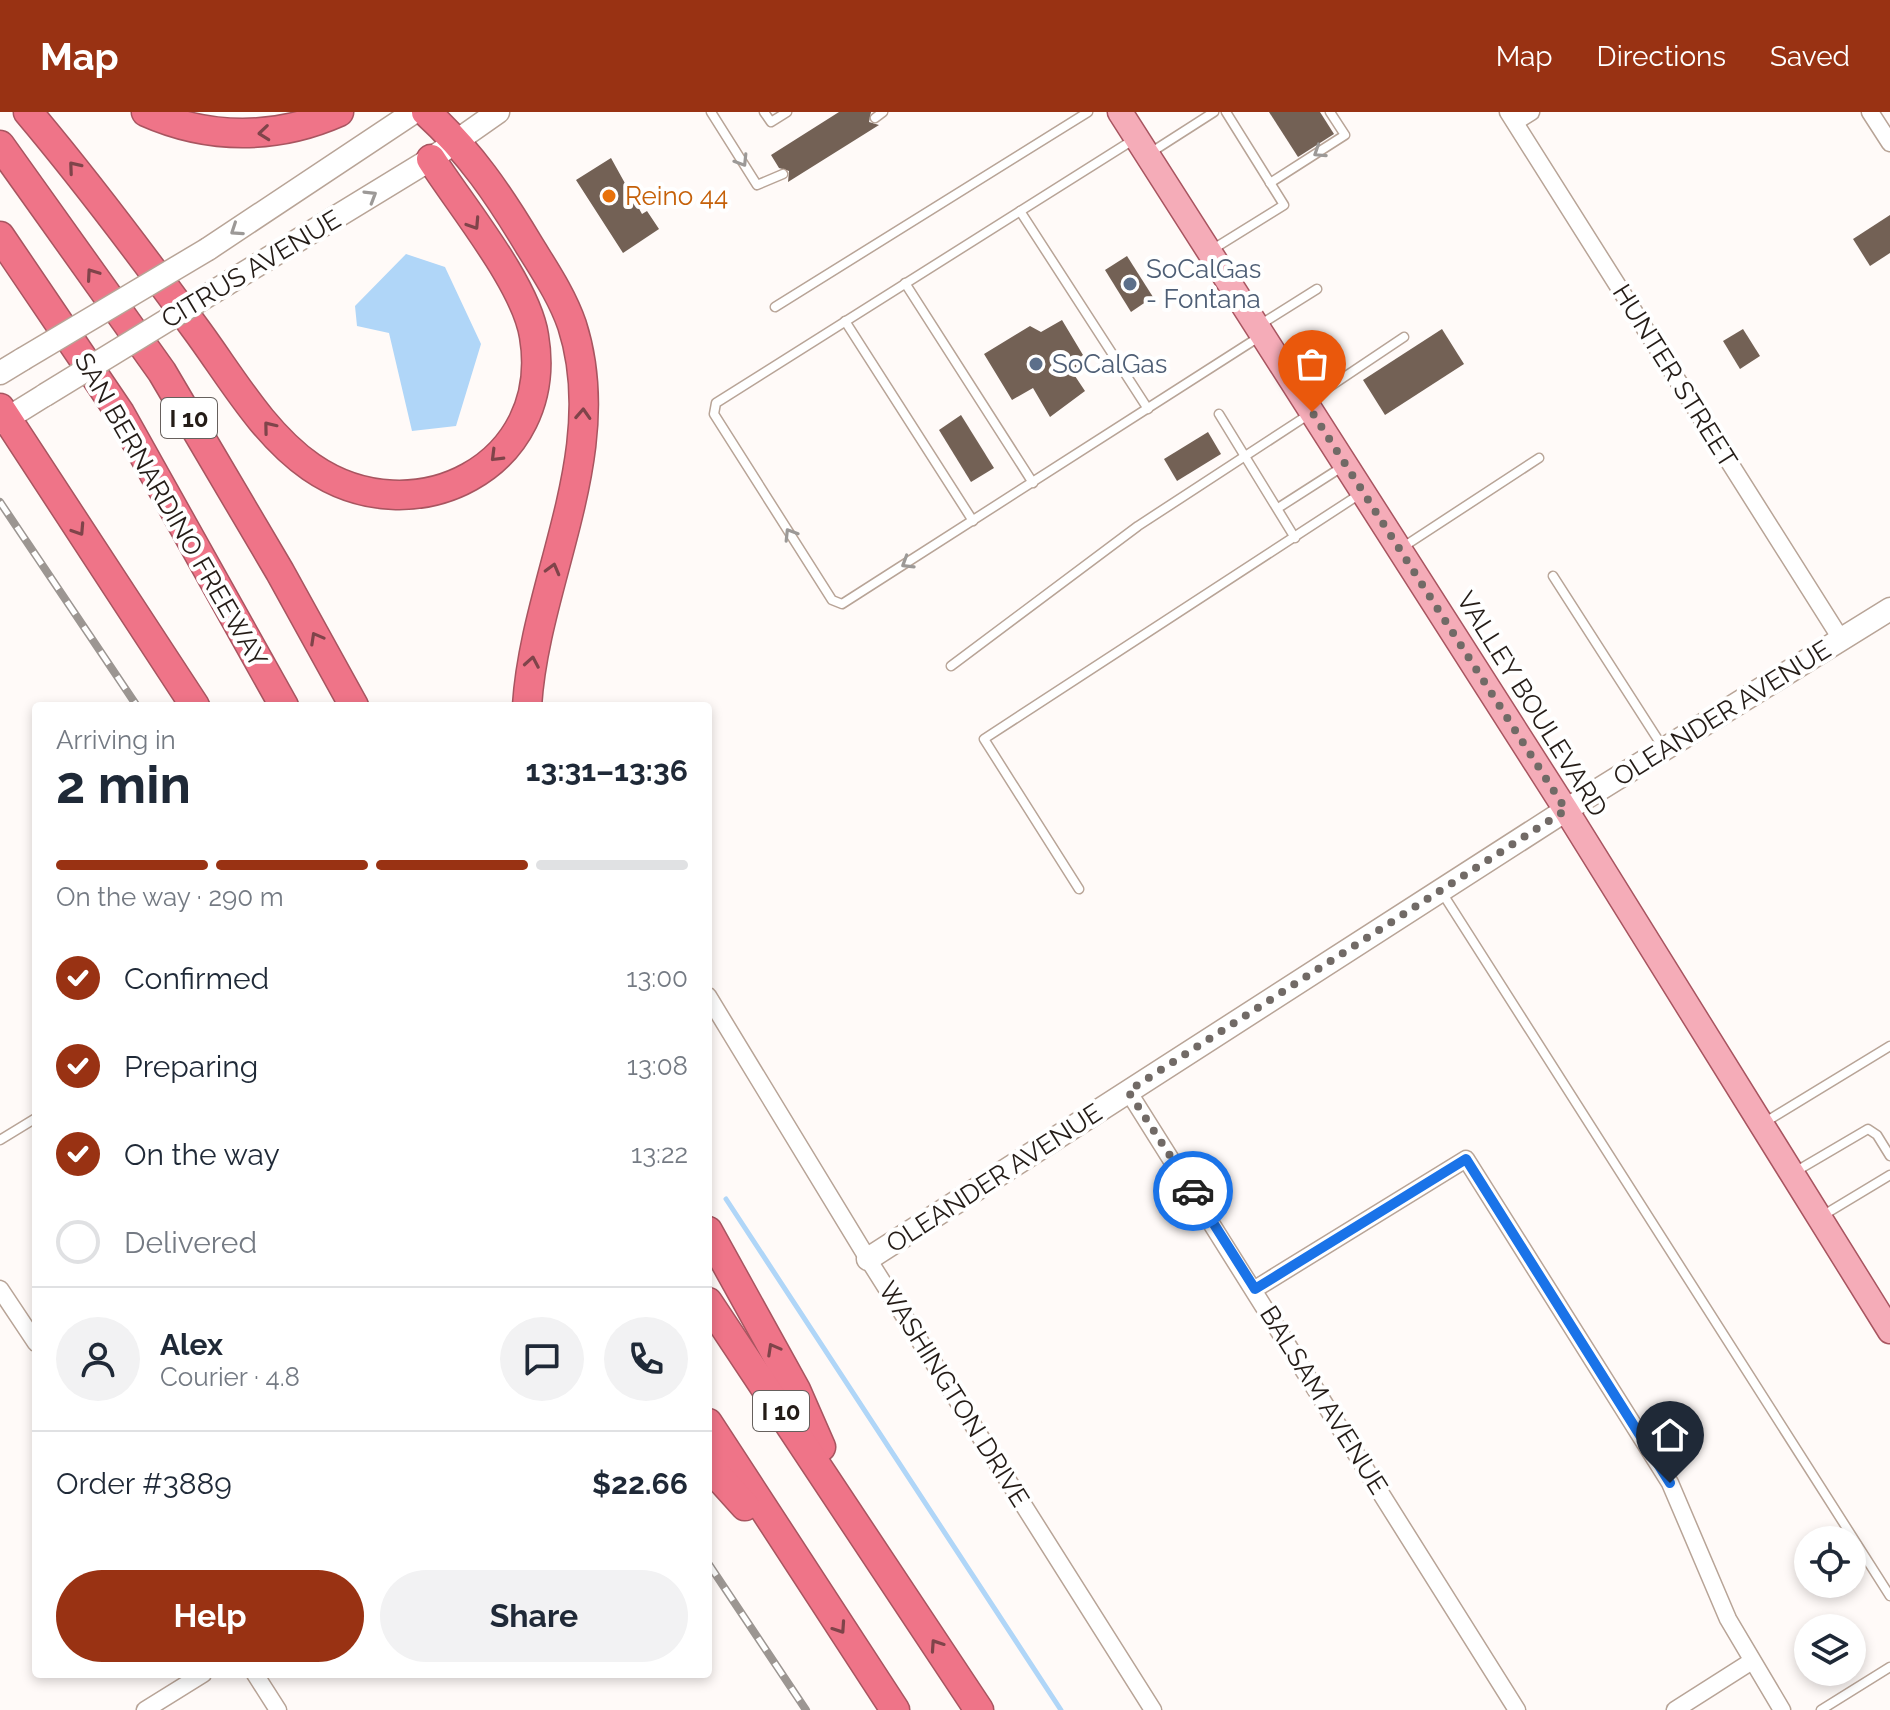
<!DOCTYPE html>
<meta charset="utf-8">
<style>
:root{--surface:#fff;--page:#f2f2f3;--text:#1f2937;--muted:#747a83;--line:#e0e1e3;--accent:#993213}
body{margin:0;font-family:Raleway,sans-serif;background:var(--page);color:var(--text);height:100vh;display:flex;flex-direction:column;font-size:30px;white-space:nowrap}
*{box-sizing:border-box;margin:0}
p{font-size:26px;color:var(--muted)}
.icon{flex:none;width:44px;height:44px;fill:none;stroke:currentColor;stroke-width:2;stroke-linecap:round;stroke-linejoin:round}
.map{position:relative;flex:1;overflow:hidden}
.side{position:absolute;left:32px;top:590px;width:680px;height:976px;display:flex;flex-direction:column;background:var(--surface);border-radius:8px;box-shadow:0 4px 12px #0003}
.side>*{flex:none}
.fabs{position:absolute;left:1794px;top:1414px;display:grid;gap:16px}
.fabs a{display:grid;place-items:center;width:72px;height:72px;border-radius:50%;background:var(--surface);box-shadow:0 4px 12px #0003;font-size:40px}
.pin{position:absolute;display:grid;place-items:center;width:68px;height:68px;color:#fff;margin:-82px -34px;border-radius:50% 50% 50% 0;rotate:-45deg;box-shadow:0 0 8px #0007}
.pin .icon{rotate:45deg}
.courier{position:absolute;display:grid;place-items:center;width:80px;height:80px;margin:-40px;border:6px solid #1a73e8;border-radius:50%;background:#fff;color:#222;box-shadow:0 2px 10px #0007}
.summary em{font-style:normal;font-weight:700}
.summary div{display:flex;flex-direction:column-reverse}
.summary{display:flex;align-items:center;justify-content:space-between;height:136px;padding:0 24px}
h1{font-size:52px;font-weight:700;line-height:60px}
.bar{display:grid;grid-template-columns:repeat(4,1fr);gap:12px 8px;align-content:center;height:96px;padding:0 24px}
.bar i{height:10px;border-radius:6px;background:var(--line)}
.bar .current{background:var(--accent)}
.bar p{grid-column:span 4}
.line{display:flex;align-items:center;gap:20px;padding:0 24px;border-top:2px solid var(--line)}
.line div{flex:1}
.round{display:grid;place-items:center;flex:none;width:84px;height:84px;border-radius:42px;background:var(--page)}
ol{padding:0 24px;list-style:none}
li{display:flex;align-items:center;gap:24px;height:88px}
li p{margin-inline-start:auto}
li .icon{padding:8px;border-radius:50%;background:var(--accent);color:#fff;stroke-width:4}
li:last-child{color:var(--muted)}
li i{width:44px;height:44px;border:4px solid var(--line);border-radius:50%}
.cta{display:flex;gap:16px;margin-top:auto;padding:16px 24px}
.cta a{flex:1;height:92px;border-radius:48px;background:var(--accent);color:#fff;font-size:32px;font-weight:700;line-height:92px;text-align:center}
.cta a+a{background:var(--page);color:var(--text)}
header{display:flex;align-items:center;gap:48px;box-sizing:border-box;height:112px;padding:0 40px;background:var(--accent);color:#fff}
header strong{font-size:38px}
nav{display:flex;gap:44px;margin-inline-start:auto;font-size:28px}
.map>svg:first-child{display:block}
.water{fill:#b0d6f8}
.lines{fill:none;stroke-linecap:round;stroke-linejoin:round}
.stream{stroke:#b0d6f8;stroke-width:5}
.building{fill:#736155}
.lane-casing{stroke:#b8a497;stroke-width:11}
.street-casing{stroke:#b8a497;stroke-width:19}
.secondary-casing{stroke:#b8a497;stroke-width:25}
.primary-casing{stroke:#a85560;stroke-width:27}
.highway-casing{stroke:#a85560;stroke-width:31}
.lane{stroke:#fff;stroke-width:8}
.street{stroke:#fff;stroke-width:16}
.secondary{stroke:#fff;stroke-width:22}
.primary{stroke:#f5acb8;stroke-width:24}
.highway{stroke:#ef7488;stroke-width:28}
.rail-casing{stroke:#9c9692;stroke-width:8}
.rail{stroke:#fff;stroke-width:5;stroke-dasharray:15;stroke-linecap:butt}
.secondary-bridge-casing{stroke:#b8a497;stroke-width:25;stroke-linecap:butt}
.secondary-bridge{stroke:#fff;stroke-width:22}
.oneway{stroke:#7f444a}
.oneway2{stroke:#9c9997}
.done{stroke:#716a66;stroke-width:8;stroke-dasharray:0 14.4}
.route{stroke:#1a73e8;stroke-width:10}
.food-dot{fill:#e8710a;stroke:#fff;stroke-width:3}
.service-dot{fill:#5c6f8a;stroke:#fff;stroke-width:3}
.labels{text-anchor:middle;dominant-baseline:central;stroke-width:8;stroke-linejoin:round;paint-order:stroke}
.shield{fill:#fff;stroke:#66605d;stroke-width:2}
.shield-label{font-size:24px;font-weight:bold;fill:#241c17}
.food-label{font-size:26px;fill:#c56008;stroke:#fff;text-anchor:start}
.street-label{font-size:26px;fill:#241c17;stroke:#fff}
.service-label{font-size:26px;fill:#4e5e75;stroke:#fff;text-anchor:start}
</style>
<header>
<strong>Map</strong>
<nav><a>Map</a><a>Directions</a><a>Saved</a></nav>
</header>
<div class="map">
<svg width="1890" height="1598" viewBox="0 0 1890 1598">
<rect width="100%" height="100%" fill="#fffaf8"/>
<path class="water" d="M 406,142 L 445,155 L 481,232 L 456,314 L 412,319 L 389,221 L 357,214 L 355,194 Z"/>
<g class="lines">
<path class="stream" d="M 726,1087 L 1061,1598"/>
</g>
<g class="building">
<path d="M 839,0 L 871,0 L 869,10 L 879,13 L 788,70 L 789,59 L 779,56 L 771,43 Z"/>
<path d="M 1269,0 L 1320,0 L 1334,22 L 1298,45 Z"/>
<path d="M 611,46 L 642,102 L 647,99 L 659,117 L 623,141 L 576,68 Z"/>
<path d="M 1890,103 L 1890,141 L 1870,154 L 1853,127 Z"/>
<path d="M 1127,144 L 1153,185 L 1131,200 L 1105,158 Z"/>
<path d="M 1062,208 L 1083,243 L 1078,247 L 1085,257 L 1075,264 L 1085,279 L 1050,305 L 1033,276 L 1012,288 L 984,242 L 1030,214 L 1041,220 Z"/>
<path d="M 1442,217 L 1464,252 L 1385,303 L 1363,268 Z"/>
<path d="M 1743,217 L 1760,244 L 1740,257 L 1723,229 Z"/>
<path d="M 961,303 L 994,356 L 971,370 L 939,318 Z"/>
<path d="M 1208,320 L 1221,342 L 1177,369 L 1164,347 Z"/>
</g>
<g class="lines">
<defs>
<g id="lane">
<path d="M 711,0 L 757,73 L 783,62"/>
<path d="M 764,0 L 771,10 L 787,0"/>
<path d="M 875,6 L 883,0"/>
<path d="M 1133,28 L 716,291 L 714,302 L 832,488 L 842,492 L 1259,225"/>
<path d="M 1150,41 L 1214,0"/>
<path d="M 1270,71 L 1345,23 L 1330,0"/>
<path d="M 1020,99 L 1148,297"/>
<path d="M 1210,139 L 1284,93 L 1226,0"/>
<path d="M 905,171 L 1033,371"/>
<path d="M 775,195 L 1088,0"/>
<path d="M 845,209 L 973,409"/>
<path d="M 1258,214 L 1317,177"/>
<path d="M 1307,290 L 1404,225"/>
<path d="M 1219,302 L 1295,426"/>
<path d="M 1278,396 L 1342,355"/>
<path d="M 1400,437 L 1539,346"/>
<path d="M 1553,464 L 1664,637"/>
<path d="M 951,554 L 1138,414 L 1308,303"/>
<path d="M 1079,777 L 984,627 L 1360,382"/>
<path d="M 1441,779 L 1890,1484"/>
<path d="M 1762,1012 L 1890,934"/>
<path d="M 0,1028 L 36,1006"/>
<path d="M 1793,1061 L 1868,1017 L 1877,1023 L 1890,1044"/>
<path d="M 1822,1104 L 1890,1063"/>
<path d="M 1821,1598 L 1890,1555"/>
</g>
<g id="street">
<path d="M 1508,0 L 1841,527"/>
<path d="M 1870,0 L 1890,31"/>
<path d="M 1515,10 L 1531,0"/>
<path d="M 708,884 L 868,1147 L 1153,1598"/>
<path d="M 1128,979 L 1517,1598"/>
<path d="M 0,1177 L 36,1231"/>
<path d="M 1255,1177 L 1466,1047 L 1670,1371 L 1728,1507 L 1782,1598"/>
<path d="M 255,1562 L 278,1598"/>
<path d="M 145,1598 L 203,1562"/>
<path d="M 1675,1598 L 1752,1549"/>
</g>
<g id="secondary">
<path d="M 208,137 L 414,0"/>
<path d="M 228,171 L 431,47 L 498,0"/>
<path d="M 0,261 L 23,247"/>
<path d="M 0,311 L 45,283"/>
<path d="M 868,1147 L 1566,698 L 1890,497"/>
</g>
<path id="primary" d="M 1120,0 L 1566,698 L 1890,1219"/>
<g id="highway">
<path d="M 28,0 C 87,70 141,142 195,216 C 230,263 262,321 311,355 C 414,426 556,354 534,224 C 526,172 461,94 431,47"/>
<path d="M 146,0 C 209,28 276,28 339,0"/>
<path d="M 426,0 C 470,40 499,83 529,133 C 545,159 562,184 572,213 C 613,340 535,468 527,594"/>
<path d="M 0,33 L 162,260 L 280,460 L 354,594"/>
<path d="M 0,124 L 120,301 L 284,594"/>
<path d="M 0,296 L 195,594"/>
<path d="M 708,1119 L 796,1278 L 821,1335"/>
<path d="M 708,1190 L 979,1598"/>
<path d="M 708,1311 L 895,1598"/>
<path d="M 708,1353 L 745,1394"/>
</g>
</defs>
<use href="#lane" class="lane-casing"/>
<use href="#street" class="street-casing"/>
<use href="#secondary" class="secondary-casing"/>
<use href="#primary" class="primary-casing"/>
<use href="#highway" class="highway-casing"/>
<use href="#lane" class="lane"/>
<use href="#street" class="street"/>
<use href="#secondary" class="secondary"/>
<use href="#primary" class="primary"/>
<use href="#highway" class="highway"/>
<defs>
<g id="rail">
<path d="M 0,390 L 137,594"/>
<path d="M 708,1451 L 806,1598"/>
</g>
</defs>
<use href="#rail" class="rail-casing"/>
<use href="#rail" class="rail"/>
<defs>
<g id="secondary-bridge">
<path d="M 23,247 L 208,137"/>
<path d="M 45,283 L 228,171"/>
</g>
</defs>
<use href="#secondary-bridge" class="secondary-bridge-casing"/>
<use href="#secondary-bridge" class="secondary-bridge"/>
</g>
<defs><path id="oneway-chevron" d="M-2-3.5L2.5 0L-2 3.5" fill="none" stroke-width="1.6" stroke-linecap="round" stroke-linejoin="round" transform="scale(2)"/></defs>
<g class="oneway">
<use href="#oneway-chevron" transform="translate(264 21) rotate(174)"/>
<use href="#oneway-chevron" transform="translate(74 55) rotate(-130)"/>
<use href="#oneway-chevron" transform="translate(474 112) rotate(57)"/>
<use href="#oneway-chevron" transform="translate(92 162) rotate(-125)"/>
<use href="#oneway-chevron" transform="translate(583 302) rotate(-87)"/>
<use href="#oneway-chevron" transform="translate(269 315) rotate(-129)"/>
<use href="#oneway-chevron" transform="translate(496 344) rotate(135)"/>
<use href="#oneway-chevron" transform="translate(79 418) rotate(57)"/>
<use href="#oneway-chevron" transform="translate(553 457) rotate(-75)"/>
<use href="#oneway-chevron" transform="translate(316 526) rotate(-119)"/>
<use href="#oneway-chevron" transform="translate(532 550) rotate(-80)"/>
<use href="#oneway-chevron" transform="translate(773 1237) rotate(-119)"/>
<use href="#oneway-chevron" transform="translate(840 1516) rotate(56)"/>
<use href="#oneway-chevron" transform="translate(936 1533) rotate(-124)"/>
</g>
<g class="oneway2">
<use href="#oneway-chevron" transform="translate(1319 40) rotate(147)"/>
<use href="#oneway-chevron" transform="translate(742 49) rotate(58)"/>
<use href="#oneway-chevron" transform="translate(371 84) rotate(-31)"/>
<use href="#oneway-chevron" transform="translate(236 118) rotate(146)"/>
<use href="#oneway-chevron" transform="translate(790 422) rotate(-122)"/>
<use href="#oneway-chevron" transform="translate(907 451) rotate(148)"/>
</g>
<g class="lines">
<path class="done" d="M 1193,1079 L 1128,979 L 1566,698 L 1312,300"/>
<path class="route" d="M 1193,1079 L 1255,1177 L 1466,1047 L 1670,1371"/>
</g>
<circle class="food-dot" cx="609" cy="84" r="8"/>
<g class="service-dot">
<circle cx="1130" cy="172" r="8"/>
<circle cx="1036" cy="252" r="8"/>
</g>
<g class="labels">
<g class="shield">
<rect x="161" y="286" width="56" height="40" rx="6"/>
<rect x="753" y="1279" width="56" height="40" rx="6"/>
</g>
<g class="shield-label">
<text x="189" y="306">I 10</text>
<text x="781" y="1299">I 10</text>
</g>
<g class="food-label">
<text x="625" y="84">Reino 44</text>
</g>
<g class="street-label">
<text transform="translate(251 157) rotate(-31)">CITRUS AVENUE</text>
<text transform="translate(1675 264) rotate(58)">HUNTER STREET</text>
<text transform="translate(171 398) rotate(60)">SAN BERNARDINO FREEWAY</text>
<text transform="translate(1532 592) rotate(58)">VALLEY BOULEVARD</text>
<text transform="translate(1722 601) rotate(-32)">OLEANDER AVENUE</text>
<text transform="translate(994 1066) rotate(-33)">OLEANDER AVENUE</text>
<text transform="translate(954 1282) rotate(58)">WASHINGTON DRIVE</text>
<text transform="translate(1324 1288) rotate(58)">BALSAM AVENUE</text>
</g>
<g class="service-label">
<text x="1146" y="157">SoCalGas<tspan x="1146" dy="30">- Fontana</tspan></text>
<text x="1052" y="252">SoCalGas</text>
</g>
</g>
</svg>
<div class="fabs">
<a><svg class="icon" aria-label="locate" viewBox="0 0 24 24"><circle cx="12" cy="12" r="6"/><path d="M12 2v4M12 18v4M2 12h4M18 12h4"/></svg></a>
<a><svg class="icon" aria-label="layers" viewBox="0 0 24 24"><path d="M12 4l9 5-9 5-9-5zM3 14l9 5 9-5"/></svg></a>
</div>
<div class="pin" style="left:1312px;top:300px;background:#ea580c"><svg class="icon" aria-label="bag" viewBox="0 0 24 24"><path d="M5 8h14l-1 12H6zM9 8a3 3 0 0 1 6 0"/></svg></div>
<div class="pin" style="left:1670px;top:1371px;background:#1f2937"><svg class="icon" aria-label="home" viewBox="0 0 24 24"><path d="M3 11l9-7 9 7M6 9v11h12V9"/></svg></div>
<div class="courier" style="left:1193px;top:1079px"><svg class="icon" aria-label="car" viewBox="0 0 24 24"><path d="M5 17H2v-5l4-1 3-4h7l3 4 3 1v5h-3M9 17h6M6 11h13"/><circle cx="7" cy="17" r="2"/><circle cx="17" cy="17" r="2"/></svg></div>
<section class="side">
<div class="summary"><div><h1>2 min</h1><p>Arriving in</p></div><em>13:31–13:36</em></div>
<div class="bar"><i class="current"></i><i class="current"></i><i class="current"></i><i></i><p>On the way · 290 m</p></div>
<ol>
<li><svg class="icon" aria-label="check" viewBox="0 0 24 24"><path d="M5 12l5 5 9-10"/></svg>Confirmed<p>13:00</p></li>
<li><svg class="icon" aria-label="check" viewBox="0 0 24 24"><path d="M5 12l5 5 9-10"/></svg>Preparing<p>13:08</p></li>
<li><svg class="icon" aria-label="check" viewBox="0 0 24 24"><path d="M5 12l5 5 9-10"/></svg>On the way<p>13:22</p></li>
<li><i></i>Delivered</li>
</ol>
<div class="line" style="height:144px"><a class="round"><svg class="icon" aria-label="person" viewBox="0 0 24 24"><circle cx="12" cy="8" r="4"/><path d="M4 21q1-7 8-7t8 7"/></svg></a><div><b>Alex</b><p>Courier · 4.8</p></div><a class="round"><svg class="icon" aria-label="chat" viewBox="0 0 24 24"><path d="M4 5h16v11H9l-5 4z"/></svg></a><a class="round"><svg class="icon" aria-label="phone" viewBox="0 0 24 24"><path d="M5 4h4l2 5-3 2q2 4 5 5l2-3 5 2v4C11 20 4 13 5 4z"/></svg></a></div>
<div class="line" style="height:104px"><div>Order #3889</div><b>$22.66</b></div>
<div class="cta"><a>Help</a><a>Share</a></div>
</section>
</div>
